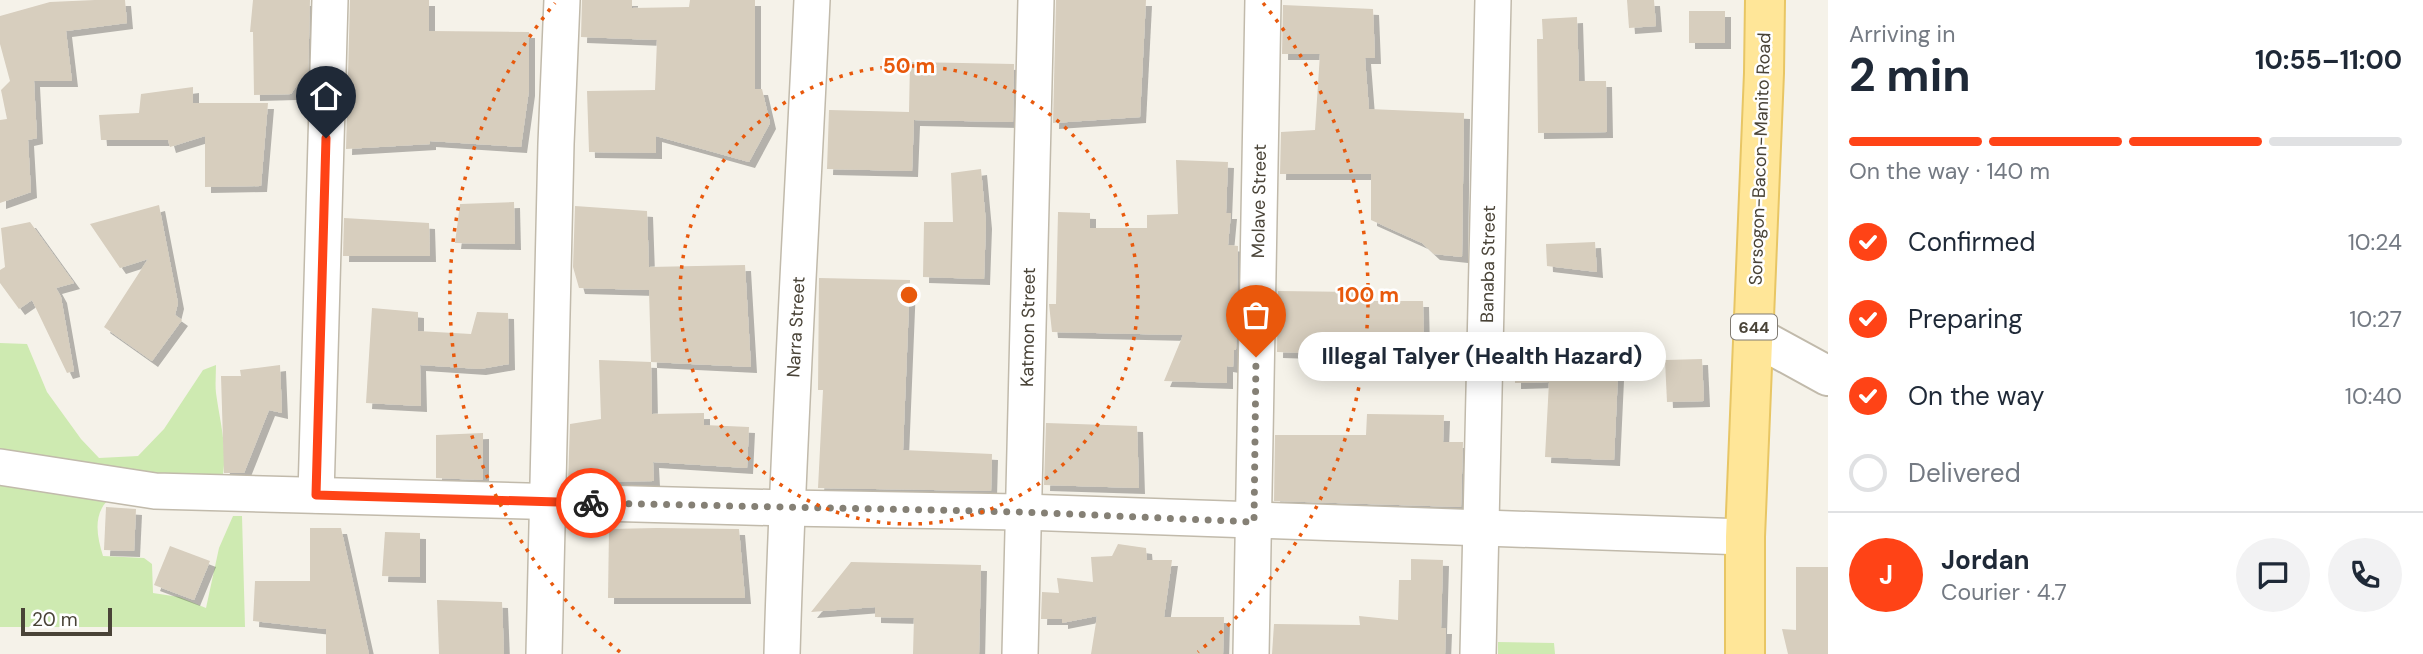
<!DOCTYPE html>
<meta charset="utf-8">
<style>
:root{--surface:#fff;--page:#f2f2f3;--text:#1f2937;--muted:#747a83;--line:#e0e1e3;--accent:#ff4316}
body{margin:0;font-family:"DM Sans",sans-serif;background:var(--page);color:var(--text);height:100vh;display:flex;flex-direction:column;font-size:26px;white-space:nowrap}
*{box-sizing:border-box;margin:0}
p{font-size:23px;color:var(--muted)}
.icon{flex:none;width:38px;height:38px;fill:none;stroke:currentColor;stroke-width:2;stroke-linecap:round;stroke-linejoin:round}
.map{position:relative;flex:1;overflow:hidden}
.sheet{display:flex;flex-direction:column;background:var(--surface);width:595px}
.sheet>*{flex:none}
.scale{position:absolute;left:21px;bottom:18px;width:91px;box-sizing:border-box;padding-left:7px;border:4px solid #494337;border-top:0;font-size:19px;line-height:24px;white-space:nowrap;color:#494337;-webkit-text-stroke:5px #fff;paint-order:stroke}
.pin{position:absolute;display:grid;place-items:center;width:60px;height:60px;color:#fff;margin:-72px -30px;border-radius:50% 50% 50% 0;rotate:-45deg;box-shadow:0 0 7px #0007}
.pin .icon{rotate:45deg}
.courier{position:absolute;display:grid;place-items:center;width:70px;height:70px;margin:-35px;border:5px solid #ff4316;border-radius:50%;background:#fff;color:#222;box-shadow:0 2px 9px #0007}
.bubble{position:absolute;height:49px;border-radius:24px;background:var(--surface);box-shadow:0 4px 18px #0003;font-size:23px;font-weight:700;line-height:49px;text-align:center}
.head em{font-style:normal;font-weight:700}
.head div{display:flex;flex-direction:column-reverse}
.head{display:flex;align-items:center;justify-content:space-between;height:119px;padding:0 21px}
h1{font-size:46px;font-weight:700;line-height:52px}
.bar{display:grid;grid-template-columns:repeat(4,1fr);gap:10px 7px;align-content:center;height:84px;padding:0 21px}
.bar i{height:9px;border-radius:5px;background:var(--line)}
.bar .active{background:var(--accent)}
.bar p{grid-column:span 4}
.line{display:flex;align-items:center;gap:18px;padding:0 21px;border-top:2px solid var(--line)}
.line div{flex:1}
.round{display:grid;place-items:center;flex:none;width:74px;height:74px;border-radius:37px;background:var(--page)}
ol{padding:0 21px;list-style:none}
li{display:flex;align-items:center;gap:21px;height:77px}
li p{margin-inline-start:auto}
li .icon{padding:7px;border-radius:50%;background:var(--accent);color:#fff;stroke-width:4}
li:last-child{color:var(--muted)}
li i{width:38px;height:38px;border:4px solid var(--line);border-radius:50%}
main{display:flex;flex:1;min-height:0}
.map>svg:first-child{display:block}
.green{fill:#ceeab1}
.building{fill:#d7cebe;filter:url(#shadow)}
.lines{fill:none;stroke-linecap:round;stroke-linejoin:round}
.minor-casing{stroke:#c1baab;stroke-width:38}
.tertiary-casing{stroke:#c1baab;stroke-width:42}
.primary-casing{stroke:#e8c664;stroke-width:42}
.minor{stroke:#fff;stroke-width:35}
.tertiary{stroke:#fff;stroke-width:38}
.primary{stroke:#ffe698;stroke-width:38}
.done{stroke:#858075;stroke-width:7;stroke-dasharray:0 12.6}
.route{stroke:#ff4316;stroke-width:9}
.ring{fill:none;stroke:#e8590c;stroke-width:3.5;stroke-dasharray:3.5 7}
.labels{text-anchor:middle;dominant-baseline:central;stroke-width:5;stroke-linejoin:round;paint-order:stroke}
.shield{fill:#fff;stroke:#807b73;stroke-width:2}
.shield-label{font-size:16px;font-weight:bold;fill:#494337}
.street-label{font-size:18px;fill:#494337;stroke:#fff}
.centre{fill:#e8590c;stroke:#fff;stroke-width:3.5}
.ring-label{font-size:21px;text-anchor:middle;font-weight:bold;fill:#e8590c;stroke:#fff;stroke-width:5;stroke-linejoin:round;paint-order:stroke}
</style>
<main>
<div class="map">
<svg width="1828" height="654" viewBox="0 0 1828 654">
<defs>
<filter id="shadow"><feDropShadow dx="6" dy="6" stdDeviation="0" flood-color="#0004"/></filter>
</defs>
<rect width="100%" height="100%" fill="#f5f2e9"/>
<g class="green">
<path d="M 0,343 L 27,344 L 47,392 L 81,439 L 99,458 L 138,456 L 164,429 L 203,370 L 216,365 C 216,374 215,384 216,393 C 220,423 230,456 220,486 L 107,501 C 93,516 97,537 103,556 L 144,558 L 152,564 L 153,593 L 179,597 L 206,608 L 219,548 L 233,516 L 242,516 L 245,627 L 0,627 Z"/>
<path d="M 1498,642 L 1554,643 L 1555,654 L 1498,654 Z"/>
</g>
<g class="building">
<path d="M 95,0 L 125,0 L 127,23 L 66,31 L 72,81 L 34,81 L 37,138 L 28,140 L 31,192 L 0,203 L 0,120 L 7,119 L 1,90 L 10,81 L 0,44 L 0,16 L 50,2 Z"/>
<path d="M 253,0 L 310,0 L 308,79 L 301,79 L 291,94 L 254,95 L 253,32 L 250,32 Z"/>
<path d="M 350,0 L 429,0 L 429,31 L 529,32 L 529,90 L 521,147 L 430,141 L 430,144 L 346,149 Z"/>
<path d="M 582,0 L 632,0 L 632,8 L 689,7 L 690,0 L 755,0 L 755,89 L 762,89 L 770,123 L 749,162 L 656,136 L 656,153 L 589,152 L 587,91 L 655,90 L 657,40 L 581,37 Z"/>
<path d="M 1056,0 L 1146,0 L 1140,117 L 1053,123 Z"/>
<path d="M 1627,0 L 1654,0 L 1656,26 L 1629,28 Z"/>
<path d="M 1283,5 L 1373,9 L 1375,58 L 1365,58 L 1369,109 L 1464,113 L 1462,257 L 1434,254 L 1422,243 L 1371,220 L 1371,174 L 1280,174 L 1281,132 L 1315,130 L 1320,54 L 1282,54 Z"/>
<rect x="1689" y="11" width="36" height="32"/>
<path d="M 1577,17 L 1579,81 L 1606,81 L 1607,132 L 1538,133 L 1537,39 L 1543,39 L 1542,19 Z"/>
<path d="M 910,62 L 1014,64 L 1013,122 L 914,120 L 912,171 L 827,169 L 829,110 L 909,112 Z"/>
<path d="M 193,87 L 193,103 L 268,103 L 261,186 L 205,187 L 205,136 L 170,147 L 168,140 L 101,140 L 99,115 L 139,113 L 141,94 Z"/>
<path d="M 1176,160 L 1228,162 L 1226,213 L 1231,213 L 1228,245 L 1238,246 L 1236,350 L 1234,350 L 1233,367 L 1227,366 L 1227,383 L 1164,381 L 1183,335 L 1052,332 L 1049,304 L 1056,304 L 1058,212 L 1090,213 L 1090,228 L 1147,228 L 1147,215 L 1178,214 Z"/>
<path d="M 981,169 L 986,223 L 984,279 L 923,277 L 924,222 L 953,222 L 951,173 Z"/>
<path d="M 514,202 L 515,244 L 455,243 L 460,204 Z"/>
<path d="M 159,205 L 178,303 L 175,315 L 182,320 L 152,361 L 104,327 L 148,259 L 120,268 L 90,224 Z"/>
<path d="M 575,206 L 647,211 L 649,267 L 745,265 L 751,367 L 651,362 L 649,290 L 579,288 L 573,267 Z"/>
<path d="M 344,218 L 429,223 L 430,256 L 343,256 Z"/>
<path d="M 30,222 L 74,283 L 56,288 L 61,297 L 74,371 L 67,373 L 32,300 L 19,309 L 0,283 L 0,270 L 5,267 L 1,228 Z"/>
<path d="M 1595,242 L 1597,272 L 1547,266 L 1546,244 Z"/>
<path d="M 819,278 L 910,280 L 903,450 L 992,454 L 991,491 L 818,488 L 823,390 L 818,390 Z"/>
<path d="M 1278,291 L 1357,292 L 1357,301 L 1423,301 L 1424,344 L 1465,346 L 1464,369 L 1367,368 L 1367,355 L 1277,352 Z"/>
<path d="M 372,308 L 418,312 L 418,331 L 471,334 L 477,312 L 508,313 L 509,364 L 480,369 L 420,365 L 421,406 L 366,403 Z"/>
<path d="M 1549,350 L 1619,353 L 1614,460 L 1545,457 L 1549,382 L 1515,383 L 1515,351 Z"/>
<path d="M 1702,359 L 1704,401 L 1667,402 L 1665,360 Z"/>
<path d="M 599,360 L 651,362 L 652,414 L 704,413 L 704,425 L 749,427 L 747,468 L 653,462 L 654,481 L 568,482 L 570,424 L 601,419 Z"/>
<path d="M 280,365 L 282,413 L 269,410 L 244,473 L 224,473 L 221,376 L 241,376 L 240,370 Z"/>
<path d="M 1367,414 L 1444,415 L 1443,442 L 1463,442 L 1461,507 L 1274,501 L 1275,435 L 1366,435 Z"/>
<path d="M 1046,423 L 1137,426 L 1139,488 L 1044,485 Z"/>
<path d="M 483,433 L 483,480 L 436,478 L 436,435 Z"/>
<path d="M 106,507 L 136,509 L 134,551 L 104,550 Z"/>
<path d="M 310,528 L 341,528 L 369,654 L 326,654 L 326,629 L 253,621 L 255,581 L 310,581 Z"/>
<path d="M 657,528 L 739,529 L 745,598 L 608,598 L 609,529 Z"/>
<path d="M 385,532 L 420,533 L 420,577 L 382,576 Z"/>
<path d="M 1118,544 L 1146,548 L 1147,560 L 1172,560 L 1164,617 L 1224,617 L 1223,654 L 1091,654 L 1097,616 L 1062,623 L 1062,619 L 1041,619 L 1042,592 L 1059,593 L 1057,578 L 1093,582 L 1091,557 L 1112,556 Z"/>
<path d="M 170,546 L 210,561 L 194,600 L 154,585 Z"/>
<path d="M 1411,559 L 1443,560 L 1441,628 L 1446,628 L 1445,654 L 1272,654 L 1274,624 L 1360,625 L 1359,616 L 1398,620 L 1399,580 L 1411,580 Z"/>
<path d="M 851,562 L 981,565 L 979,654 L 913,654 L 914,618 L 875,617 L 875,607 L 811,612 Z"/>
<path d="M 1796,567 L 1828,567 L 1828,654 L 1788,654 L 1782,629 L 1796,630 Z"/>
<path d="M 437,600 L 502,602 L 504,654 L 439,654 Z"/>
</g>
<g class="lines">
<defs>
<g id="minor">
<path d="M 0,467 L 155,491 L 786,508 L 1023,512 L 1745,537"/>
<path d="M 316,495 L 330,0"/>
<path d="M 544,654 L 556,144 L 562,0"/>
<path d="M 782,654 C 788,436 802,218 812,0"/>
<path d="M 1020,654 L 1036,0"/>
<path d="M 1251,654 L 1263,0"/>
<path d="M 1478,654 L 1493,0"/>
</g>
<path id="tertiary" d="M 1753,335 L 1828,376"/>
<path id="primary" d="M 1745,654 L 1745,537 L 1764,73 L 1765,0"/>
</defs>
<use href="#minor" class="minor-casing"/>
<use href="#tertiary" class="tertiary-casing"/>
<use href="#primary" class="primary-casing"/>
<use href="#minor" class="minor"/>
<use href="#tertiary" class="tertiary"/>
<use href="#primary" class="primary"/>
</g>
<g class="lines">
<path class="done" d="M 591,503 L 1023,512 L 1254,522 L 1256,357"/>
<path class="route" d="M 326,138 L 316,495 L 591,503"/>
</g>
<g class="ring">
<circle cx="909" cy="295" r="229"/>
<path d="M620 652A459 459 0 0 1 555 3M1263 3A459 459 0 0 1 1198 652"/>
</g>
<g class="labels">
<rect class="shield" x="1731" y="314.5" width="46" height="25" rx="5"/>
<g class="shield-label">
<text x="1754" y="327">644</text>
</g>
<g class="street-label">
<text transform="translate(1760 159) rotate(-88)">Sorsogon-Bacon-Manito Road</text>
<text transform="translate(1259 201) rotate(-89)">Molave Street</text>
<text transform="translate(1488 264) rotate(-89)">Banaba Street</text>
<text transform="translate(796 327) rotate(-87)">Narra Street</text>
<text transform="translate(1028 327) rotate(-89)">Katmon Street</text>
</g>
</g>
<circle cx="909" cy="295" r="10" class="centre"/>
<g class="ring-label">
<text x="909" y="73">50 m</text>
<text x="1368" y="302">100 m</text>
</g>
</svg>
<div class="scale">20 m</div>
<div class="pin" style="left:1256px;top:357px;background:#ea580c"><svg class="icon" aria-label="bag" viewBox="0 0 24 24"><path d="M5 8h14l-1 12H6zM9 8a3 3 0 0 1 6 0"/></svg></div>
<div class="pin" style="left:326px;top:138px;background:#1f2937"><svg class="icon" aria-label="home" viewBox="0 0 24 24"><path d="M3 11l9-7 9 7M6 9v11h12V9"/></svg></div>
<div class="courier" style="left:591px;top:503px"><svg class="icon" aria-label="bike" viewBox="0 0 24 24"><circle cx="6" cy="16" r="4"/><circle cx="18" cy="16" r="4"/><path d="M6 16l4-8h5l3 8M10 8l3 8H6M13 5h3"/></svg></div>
<div class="bubble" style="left:1298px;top:332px;width:368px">Illegal Talyer (Health Hazard)</div>
</div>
<section class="sheet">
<div class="head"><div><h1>2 min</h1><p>Arriving in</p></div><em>10:55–11:00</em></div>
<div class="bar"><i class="active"></i><i class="active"></i><i class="active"></i><i></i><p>On the way · 140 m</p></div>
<ol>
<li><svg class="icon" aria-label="check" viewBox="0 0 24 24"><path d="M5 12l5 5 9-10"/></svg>Confirmed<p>10:24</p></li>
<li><svg class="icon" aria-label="check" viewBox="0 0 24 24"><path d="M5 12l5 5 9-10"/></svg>Preparing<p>10:27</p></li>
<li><svg class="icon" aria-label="check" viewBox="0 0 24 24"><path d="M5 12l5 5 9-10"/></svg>On the way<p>10:40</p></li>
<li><i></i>Delivered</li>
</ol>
<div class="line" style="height:126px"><b class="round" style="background:var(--accent);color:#fff">J</b><div><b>Jordan</b><p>Courier · 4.7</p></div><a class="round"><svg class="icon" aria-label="chat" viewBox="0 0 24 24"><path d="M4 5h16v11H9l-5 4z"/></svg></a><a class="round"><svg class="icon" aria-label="phone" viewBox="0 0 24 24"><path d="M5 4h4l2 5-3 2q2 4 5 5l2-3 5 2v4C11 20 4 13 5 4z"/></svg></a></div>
</section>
</main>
